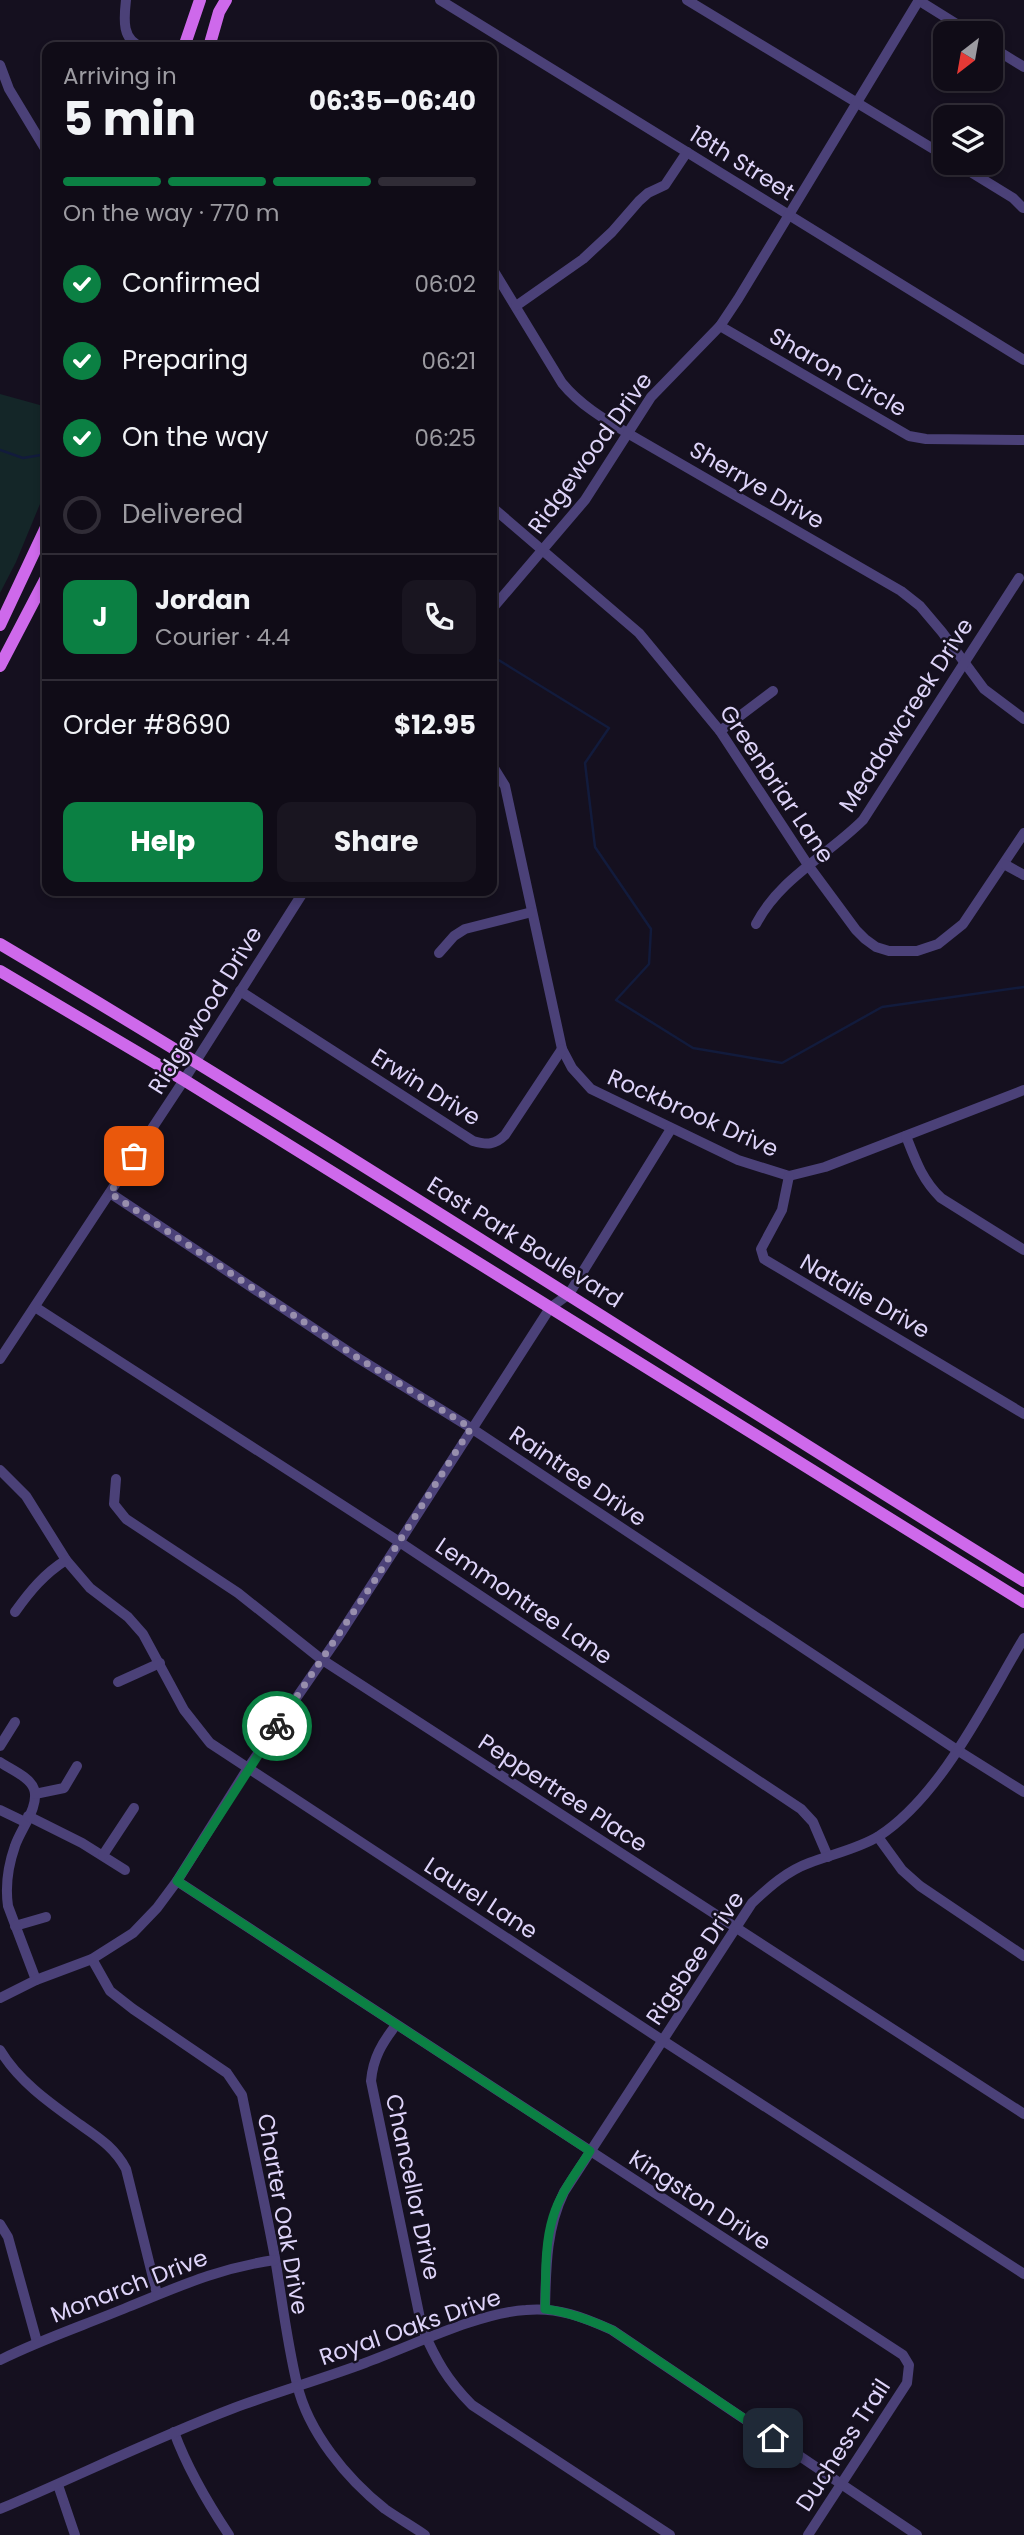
<!DOCTYPE html>
<meta charset="utf-8">
<style>
:root{--surface:#100c17;--page:#191520;--text:#f1f3f6;--muted:#9c9ba1;--line:#302c36;--accent:#0b8043}
body{margin:0;font-family:Poppins,sans-serif;background:var(--page);color:var(--text);height:100vh;display:flex;flex-direction:column;font-size:26px;white-space:nowrap}
*{box-sizing:border-box;margin:0}
p{font-size:23px;color:var(--muted)}
.icon{flex:none;width:38px;height:38px;fill:none;stroke:currentColor;stroke-width:2;stroke-linecap:round;stroke-linejoin:round}
.map{position:relative;flex:1;overflow:hidden}
.panel{position:absolute;left:42px;top:42px;width:455px;height:854px;display:flex;flex-direction:column;background:var(--surface);border-radius:14px;box-shadow:0 4px 10px #0003,0 0 0 2px var(--line)}
.panel>*{flex:none}
.needle{width:46px;rotate:211deg}
.buttons{position:absolute;left:933px;top:21px;display:grid;gap:14px}
.buttons a{display:grid;place-items:center;width:70px;height:70px;border-radius:14px;background:var(--surface);box-shadow:0 4px 10px #0003,0 0 0 2px var(--line);font-size:35px}
.pin{position:absolute;display:grid;place-items:center;width:60px;height:60px;color:#fff;margin:-30px;border-radius:14px;box-shadow:0 4px 10px #0006}
.courier{position:absolute;display:grid;place-items:center;width:70px;height:70px;margin:-35px;border:5px solid #0b8043;border-radius:50%;background:#fff;color:#222;box-shadow:0 2px 9px #0007}
.headline em{font-style:normal;font-weight:700}
.headline div{display:flex;flex-direction:column-reverse}
.headline{display:flex;align-items:center;justify-content:space-between;height:119px;padding:0 21px}
h1{font-size:46px;font-weight:700;line-height:52px}
.bar{display:grid;grid-template-columns:repeat(4,1fr);gap:10px 7px;align-content:center;height:84px;padding:0 21px}
.bar i{height:9px;border-radius:5px;background:var(--line)}
.bar .on{background:var(--accent)}
.bar p{grid-column:span 4}
.line{display:flex;align-items:center;gap:18px;padding:0 21px;border-top:2px solid var(--line)}
.line div{flex:1}
.round{display:grid;place-items:center;flex:none;width:74px;height:74px;border-radius:14px;background:var(--page)}
ol{padding:0 21px;list-style:none}
li{display:flex;align-items:center;gap:21px;height:77px}
li p{margin-inline-start:auto}
li .icon{padding:7px;border-radius:50%;background:var(--accent);color:#fff;stroke-width:4}
li:last-child{color:var(--muted)}
li i{width:38px;height:38px;border:4px solid var(--line);border-radius:50%}
.button{display:flex;gap:14px;margin-top:auto;padding:14px 21px}
.button a{flex:1;height:80px;border-radius:14px;background:var(--accent);color:#fff;font-size:28px;font-weight:700;line-height:80px;text-align:center}
.button a+a{background:var(--page);color:var(--text)}
.map>svg:first-child{display:block}
.green{fill:#142628}
.lines{fill:none;stroke-linecap:round;stroke-linejoin:round}
.stream{stroke:#121b3c;stroke-width:2.5}
.minor{stroke:#4b4178;stroke-width:10}
.major{stroke:#ce69eb;stroke-width:12}
.done{stroke:#988fad;stroke-width:7;stroke-dasharray:0 12.6}
.route{stroke:#0b8043;stroke-width:9}
.labels{text-anchor:middle;dominant-baseline:central;stroke-width:5;stroke-linejoin:round;paint-order:stroke}
.street-label{font-size:23px;fill:#ded4f9;stroke:#15101f}
</style>
<div class="map">
<svg width="1024" height="2535" viewBox="0 0 1024 2535">
<rect width="100%" height="100%" fill="#15101f"/>
<path class="green" d="M 0,394 L 47,407 L 47,487 L 16,562 L 0,593 Z"/>
<g class="lines">
<g class="stream">
<path d="M 0,450 L 23,458 L 47,454"/>
<path d="M 492,656 L 609,728 L 585,763 L 595,847 L 651,929 L 649,964 L 616,1000 L 693,1048 L 782,1063 L 882,1007 L 1024,987"/>
</g>
<g class="minor">
<path d="M 126,0 C 124,18 121,41 143,47"/>
<path d="M 440,0 L 1024,360"/>
<path d="M 687,0 L 945,156"/>
<path d="M 918,0 L 971,33"/>
<path d="M 990,46 L 1024,67"/>
<path d="M 0,65 L 9,89 L 47,152"/>
<path d="M 956,163 L 1013,198 L 1023,208"/>
<path d="M 492,268 L 562,383 C 580,405 604,419 629,434 L 901,591 L 920,606 L 942,632 L 984,689 L 1024,719"/>
<path d="M 516,306 L 583,259 L 612,232 L 639,201 L 648,193 L 665,185 L 687,152"/>
<path d="M 720,326 L 909,436 L 926,439 L 1024,440"/>
<path d="M 492,507 L 639,633 L 720,731 L 808,865 L 856,930 L 865,939 L 876,947 L 889,951 L 917,951 L 938,944 L 963,924 L 1024,833"/>
<path d="M 492,609 L 585,500 L 651,397 L 720,326 L 738,299 L 919,0"/>
<path d="M 720,731 L 773,691"/>
<path d="M 492,765 L 505,786 L 562,1049 L 572,1068 L 591,1089 L 738,1160 L 789,1176 L 825,1167 L 1024,1090"/>
<path d="M 1004,864 L 1024,875"/>
<path d="M 756,924 C 780,878 827,856 863,820 L 1019,578"/>
<path d="M 439,953 L 454,936 L 465,929 L 532,912"/>
<path d="M 240,991 L 473,1141 C 487,1145 495,1145 505,1135 L 562,1049"/>
<path d="M 906,1136 C 915,1159 922,1180 941,1198 L 1024,1250"/>
<path d="M 789,1176 L 782,1210 L 761,1249 L 764,1259 L 1024,1414"/>
<path d="M 110,1193 L 358,1358 L 471,1428 L 957,1750 L 1024,1792"/>
<path d="M 35,1307 L 398,1541 L 801,1809 L 813,1822 L 828,1857"/>
<path d="M 0,1359 L 184,1080 L 304,891"/>
<path d="M 0,1470 L 26,1496 L 66,1560 L 90,1588 L 128,1617 L 143,1634 L 184,1710 L 210,1743 L 662,2040 L 1024,2274"/>
<path d="M 116,1479 L 114,1504 L 126,1519 L 238,1593 L 321,1659 L 1024,2114"/>
<path d="M 15,1612 C 30,1591 44,1574 66,1560"/>
<path d="M 118,1682 L 160,1663"/>
<path d="M 0,1746 L 15,1722"/>
<path d="M 0,1762 C 10,1769 30,1777 34,1789 C 40,1806 20,1830 15,1846 C 8,1866 5,1885 8,1906 L 36,1980"/>
<path d="M 35,1794 L 64,1788 L 77,1766"/>
<path d="M 0,1810 L 25,1822"/>
<path d="M 28,1816 L 82,1843 L 125,1870"/>
<path d="M 878,1837 L 902,1870 L 920,1886 L 1024,1956"/>
<path d="M 103,1855 L 134,1808"/>
<path d="M 177,1881 L 903,2355 L 909,2365 L 907,2383 L 808,2535"/>
<path d="M 15,1926 L 46,1917"/>
<path d="M 92,1959 L 110,1991 L 133,2009 L 227,2073 L 242,2095 C 253,2150 265,2204 275,2258 C 282,2300 287,2342 297,2384 C 308,2432 347,2479 385,2509 C 398,2518 412,2526 425,2535"/>
<path d="M 0,1998 L 36,1980 L 92,1959 L 133,1933 L 157,1908 L 177,1881 L 248,1768 L 337,1639 L 550,1308 L 569,1294 L 671,1129"/>
<path d="M 396,2025 C 382,2043 373,2058 371,2081 L 422,2328 C 436,2360 447,2380 472,2405 L 670,2535"/>
<path d="M 0,2050 C 18,2080 47,2101 75,2121 C 96,2136 114,2146 126,2169 L 157,2294"/>
<path d="M 0,2224 L 8,2237 L 37,2342"/>
<path d="M 545,2309 C 546,2268 546,2229 564,2192 L 752,1903 C 769,1887 787,1871 809,1863 C 832,1854 858,1849 879,1836 C 942,1795 986,1701 1024,1638"/>
<path d="M 0,2360 C 42,2339 85,2325 128,2307 C 180,2286 219,2268 275,2260"/>
<path d="M 174,2432 C 188,2470 207,2502 229,2535"/>
<path d="M 58,2485 L 75,2535"/>
<path d="M 0,2509 C 78,2476 155,2438 234,2408 C 277,2392 322,2379 365,2363 C 412,2346 477,2313 526,2310 C 558,2307 583,2317 612,2330 L 917,2535"/>
</g>
<g class="major">
<path d="M 184,47 L 200,0"/>
<path d="M 209,47 L 219,12 L 226,0"/>
<path d="M 0,625 L 47,525"/>
<path d="M 0,666 L 47,576"/>
<path d="M 0,944 C 346,1149 682,1370 1024,1581"/>
<path d="M 0,971 L 184,1080 L 1024,1602"/>
</g>
</g>
<g class="lines">
<path class="done" d="M 134,1156 L 110,1193 L 358,1358 L 471,1428 L 373,1583 L 277,1726"/>
<path class="route" d="M 277,1726 L 177,1881 L 590,2151 C 577,2172 560,2193 553,2217 C 544,2246 546,2279 545,2309 C 569,2312 590,2320 612,2330 L 773,2438"/>
</g>
<g class="labels">
<g class="street-label">
<text transform="translate(742 163) rotate(32)">18th Street</text>
<text transform="translate(838 372) rotate(30)">Sharon Circle</text>
<text transform="translate(590 453) rotate(-54)">Ridgewood Drive</text>
<text transform="translate(757 485) rotate(30)">Sherrye Drive</text>
<text transform="translate(906 715) rotate(-57)">Meadowcreek Drive</text>
<text transform="translate(777 784) rotate(56)">Greenbriar Lane</text>
<text transform="translate(205 1010) rotate(-58)">Ridgewood Drive</text>
<text transform="translate(426 1087) rotate(32)">Erwin Drive</text>
<text transform="translate(693 1113) rotate(24)">Rockbrook Drive</text>
<text transform="translate(525 1242) rotate(32)">East Park Boulevard</text>
<text transform="translate(865 1296) rotate(30)">Natalie Drive</text>
<text transform="translate(578 1476) rotate(34)">Raintree Drive</text>
<text transform="translate(524 1601) rotate(34)">Lemmontree Lane</text>
<text transform="translate(563 1793) rotate(33)">Peppertree Place</text>
<text transform="translate(481 1898) rotate(33)">Laurel Lane</text>
<text transform="translate(695 1958) rotate(-56)">Rigsbee Drive</text>
<text transform="translate(413 2187) rotate(78)">Chancellor Drive</text>
<text transform="translate(700 2200) rotate(33)">Kingston Drive</text>
<text transform="translate(283 2214) rotate(80)">Charter Oak Drive</text>
<text transform="translate(129 2286) rotate(-21)">Monarch Drive</text>
<text transform="translate(410 2327) rotate(-19)">Royal Oaks Drive</text>
<text transform="translate(843 2445) rotate(-57)">Duchess Trail</text>
</g>
</g>
</svg>
<div class="buttons">
<a><svg class="needle" viewBox="-14 -14 28 28"><path d="M0-13l5 13h-10z" fill="#e53935"/><path d="M0 13l5-13h-10z" fill="#9c9ba1"/></svg></a>
<a><svg class="icon" aria-label="layers" viewBox="0 0 24 24"><path d="M12 4l9 5-9 5-9-5zM3 14l9 5 9-5"/></svg></a>
</div>
<div class="pin" style="left:134px;top:1156px;background:#ea580c"><svg class="icon" aria-label="bag" viewBox="0 0 24 24"><path d="M5 8h14l-1 12H6zM9 8a3 3 0 0 1 6 0"/></svg></div>
<div class="pin" style="left:773px;top:2438px;background:#1f2937"><svg class="icon" aria-label="home" viewBox="0 0 24 24"><path d="M3 11l9-7 9 7M6 9v11h12V9"/></svg></div>
<div class="courier" style="left:277px;top:1726px"><svg class="icon" aria-label="bike" viewBox="0 0 24 24"><circle cx="6" cy="16" r="4"/><circle cx="18" cy="16" r="4"/><path d="M6 16l4-8h5l3 8M10 8l3 8H6M13 5h3"/></svg></div>
<section class="panel">
<div class="headline"><div><h1>5 min</h1><p>Arriving in</p></div><em>06:35–06:40</em></div>
<div class="bar"><i class="on"></i><i class="on"></i><i class="on"></i><i></i><p>On the way · 770 m</p></div>
<ol>
<li><svg class="icon" aria-label="check" viewBox="0 0 24 24"><path d="M5 12l5 5 9-10"/></svg>Confirmed<p>06:02</p></li>
<li><svg class="icon" aria-label="check" viewBox="0 0 24 24"><path d="M5 12l5 5 9-10"/></svg>Preparing<p>06:21</p></li>
<li><svg class="icon" aria-label="check" viewBox="0 0 24 24"><path d="M5 12l5 5 9-10"/></svg>On the way<p>06:25</p></li>
<li><i></i>Delivered</li>
</ol>
<div class="line" style="height:126px"><b class="round" style="background:var(--accent);color:#fff">J</b><div><b>Jordan</b><p>Courier · 4.4</p></div><a class="round"><svg class="icon" aria-label="phone" viewBox="0 0 24 24"><path d="M5 4h4l2 5-3 2q2 4 5 5l2-3 5 2v4C11 20 4 13 5 4z"/></svg></a></div>
<div class="line" style="height:91px"><div>Order #8690</div><b>$12.95</b></div>
<div class="button"><a>Help</a><a>Share</a></div>
</section>
</div>
